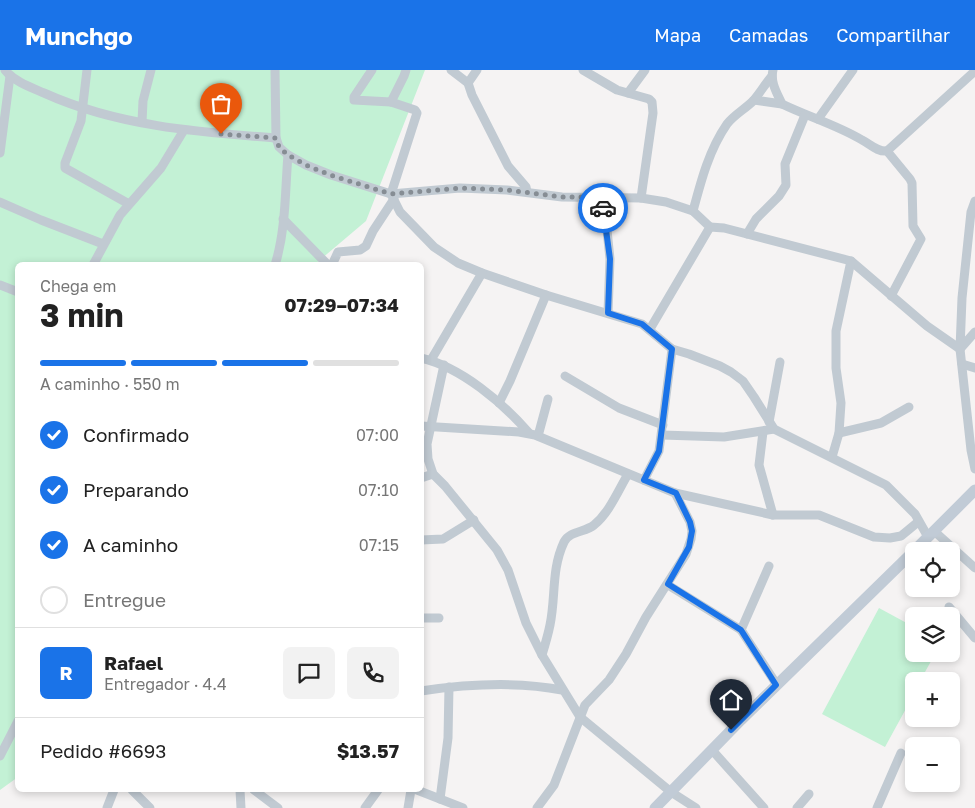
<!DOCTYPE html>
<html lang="pt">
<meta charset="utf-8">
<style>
:root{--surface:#fff;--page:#f2f2f2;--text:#222;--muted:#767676;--line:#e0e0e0;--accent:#1a73e8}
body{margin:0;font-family:"Golos Text",sans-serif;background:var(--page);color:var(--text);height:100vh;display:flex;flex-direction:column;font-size:19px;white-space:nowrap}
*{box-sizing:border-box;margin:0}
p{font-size:16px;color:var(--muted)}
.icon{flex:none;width:28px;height:28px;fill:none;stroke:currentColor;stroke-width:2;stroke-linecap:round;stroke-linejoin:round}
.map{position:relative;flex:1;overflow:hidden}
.sheet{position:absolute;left:15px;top:192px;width:409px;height:530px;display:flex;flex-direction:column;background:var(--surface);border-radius:8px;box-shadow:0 2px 8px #0003}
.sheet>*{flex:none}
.controls{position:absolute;left:905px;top:472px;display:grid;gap:10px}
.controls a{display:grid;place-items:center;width:55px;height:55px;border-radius:8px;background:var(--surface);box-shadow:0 2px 8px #0003;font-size:25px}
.pin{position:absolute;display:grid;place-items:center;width:42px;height:42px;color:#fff;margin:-51px -21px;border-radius:50% 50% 50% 0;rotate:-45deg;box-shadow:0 0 5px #0007}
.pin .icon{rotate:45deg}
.courier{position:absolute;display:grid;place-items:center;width:50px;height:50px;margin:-25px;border:4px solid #1a73e8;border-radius:50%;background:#fff;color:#222;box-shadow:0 1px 6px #0007}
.summary em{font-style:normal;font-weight:700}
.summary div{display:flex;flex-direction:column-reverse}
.summary{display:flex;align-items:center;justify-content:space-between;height:85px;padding:0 25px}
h1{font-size:32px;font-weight:700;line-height:38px}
.bar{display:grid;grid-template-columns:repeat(4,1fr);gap:8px 5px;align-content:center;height:60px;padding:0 25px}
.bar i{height:6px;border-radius:4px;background:var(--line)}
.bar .selected{background:var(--accent)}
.bar p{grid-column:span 4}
.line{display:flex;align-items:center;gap:12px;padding:0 25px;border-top:1px solid var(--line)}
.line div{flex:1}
.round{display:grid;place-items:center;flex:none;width:52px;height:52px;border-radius:8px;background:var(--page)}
ol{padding:0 25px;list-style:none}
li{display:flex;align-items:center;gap:15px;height:55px}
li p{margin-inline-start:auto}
li .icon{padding:5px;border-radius:50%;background:var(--accent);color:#fff;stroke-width:4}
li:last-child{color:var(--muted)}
li i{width:28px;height:28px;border:2px solid var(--line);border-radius:50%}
header{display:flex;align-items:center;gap:30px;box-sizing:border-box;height:70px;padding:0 25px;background:var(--accent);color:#fff}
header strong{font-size:24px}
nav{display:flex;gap:28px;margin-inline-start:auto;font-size:18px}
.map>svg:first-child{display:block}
.green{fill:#c3f1d5}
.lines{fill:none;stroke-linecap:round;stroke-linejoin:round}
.minor{stroke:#c1cad2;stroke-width:9}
.secondary{stroke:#c1cbd6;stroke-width:11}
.done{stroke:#868d94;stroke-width:5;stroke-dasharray:0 9}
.route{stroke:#1a73e8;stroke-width:6}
</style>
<header>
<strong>Munchgo</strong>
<nav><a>Mapa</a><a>Camadas</a><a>Compartilhar</a></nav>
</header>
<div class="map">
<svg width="975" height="738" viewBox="0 0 975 738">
<rect width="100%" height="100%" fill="#f5f3f3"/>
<g class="green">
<path d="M 0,0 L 425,0 L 366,151 L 314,195 L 18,195 L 18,707 L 0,720 Z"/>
<path d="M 879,538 L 914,557 L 914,584 L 935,584 L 920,611 L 914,611 L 914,624 L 885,677 L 822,644 Z"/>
</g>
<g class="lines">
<g class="minor">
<path d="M 5,0 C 15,12 30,17 44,23 C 117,56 197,62 276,68"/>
<path d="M 87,0 L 81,51 L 65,93 L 65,98 L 129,134"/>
<path d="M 275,0 L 276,68 L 279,77 L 288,85 L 306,95 L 331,105 L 391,124 L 460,118 L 507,120 L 562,127 L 641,128 L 666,132 L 693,141"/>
<path d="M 372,0 L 354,27 L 354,30 L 391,32"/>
<path d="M 406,0 L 404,6 L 391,32 L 415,40 L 417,43 L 391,124 L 400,142 L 434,177 L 458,193 L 482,203 L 546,225 L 642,254 L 672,279 L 659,381 L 644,410"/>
<path d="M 451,0 L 468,13"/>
<path d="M 477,0 L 468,13 L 472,25 L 508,96 L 526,117 L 527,122"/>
<path d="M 583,0 L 617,20 L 649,29 L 652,32 L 653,43 L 641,128"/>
<path d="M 773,0 C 770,12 777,23 782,34 C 809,47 837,55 862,70 C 870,74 877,82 887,81 L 910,109 L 912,113 L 913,156 L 921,169 L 891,226"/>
<path d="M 628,23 L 645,0"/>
<path d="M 754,30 L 782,34"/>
<path d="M 818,49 L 853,0"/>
<path d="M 142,52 L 143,31 L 151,0"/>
<path d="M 887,81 L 975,1"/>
<path d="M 0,83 L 10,6"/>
<path d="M 601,127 L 607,160 L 610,189 L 608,243"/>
<path d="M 975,131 L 971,142 L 962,228 L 960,279 L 971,380 L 975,399"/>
<path d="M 0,132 L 41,150 L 103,174"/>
<path d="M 283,149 L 328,195"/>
<path d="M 710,157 L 724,158 L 851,191 L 927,256 L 960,279 L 975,262"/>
<path d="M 747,164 L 756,149 L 779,126 L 786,115 L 785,94 L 805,45"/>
<path d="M 93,195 L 120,145 L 161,98 L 184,60"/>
<path d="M 275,195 C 286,160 285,121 288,85"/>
<path d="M 332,195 L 338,182 L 360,180 L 366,176 L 373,161 L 394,129"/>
<path d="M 0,215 L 18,222"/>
<path d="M 650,259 L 710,157 L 693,141 C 701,111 709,80 727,54 C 734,45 745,39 753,31 C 760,23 765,14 772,6"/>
<path d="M 672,279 L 689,284 L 720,296 L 731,302 L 743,311 L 754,327 L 774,359 L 886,415 L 915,444 L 928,467"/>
<path d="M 421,288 C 461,297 503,333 529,363"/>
<path d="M 431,290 L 482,203"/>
<path d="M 962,294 L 975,298"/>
<path d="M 444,295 L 427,374 L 428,389 L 433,404 L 445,416 L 497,480 L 508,500 L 526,553 L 542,585 L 580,647 L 671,722 L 696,738"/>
<path d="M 565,306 L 619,338 L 663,355"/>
<path d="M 499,333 L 510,311 L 546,225"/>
<path d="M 769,352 L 780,292"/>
<path d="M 421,356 L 519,362 L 535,365 L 675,423 L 690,452 L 692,461 L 691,469 L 686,484 L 646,547 L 626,584 L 609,610 L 585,635 L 554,715 L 537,738"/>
<path d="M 763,362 L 759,395 L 773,445"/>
<path d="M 839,363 L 881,353 L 909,337"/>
<path d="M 662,365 L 724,367 L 774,359"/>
<path d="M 538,366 L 548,329"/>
<path d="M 832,387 L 839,363 L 841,333 L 836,298 L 836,261 L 851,191"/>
<path d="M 421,408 L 433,404"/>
<path d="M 675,423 L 773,445 L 819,445 L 874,467 L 890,468 L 901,466 L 918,452"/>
<path d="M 934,461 L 975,498"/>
<path d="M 421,470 L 443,469 L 474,450"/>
<path d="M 668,515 L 741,560 L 777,615"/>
<path d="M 949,537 L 975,568"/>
<path d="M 421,548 L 439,548"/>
<path d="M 741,560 L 769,496"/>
<path d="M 542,585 C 545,575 548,565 550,555 C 556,526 551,500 564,472 C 569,461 586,462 594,455 C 609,443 618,421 628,404"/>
<path d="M 421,621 C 468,614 516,611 562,620"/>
<path d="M 712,680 L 764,738"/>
<path d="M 0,686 L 18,651"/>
<path d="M 132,720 L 150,738"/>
<path d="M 240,720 L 241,738"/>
<path d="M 254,720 L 278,738"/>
<path d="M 417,720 L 463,738"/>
<path d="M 440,729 L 448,668 L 449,617"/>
<path d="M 107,738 L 114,720"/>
<path d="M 365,738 L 378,720"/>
<path d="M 408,738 L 411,720"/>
<path d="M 797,738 L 809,724"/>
<path d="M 877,738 L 901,683"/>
</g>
<g class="secondary">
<path d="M 914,481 L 975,420"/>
<path d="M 655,738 L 741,650 L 914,481"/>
</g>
</g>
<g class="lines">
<path class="done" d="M 221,64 L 276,68 L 279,77 L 288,85 L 306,95 L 330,105 L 391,124 L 460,118 L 507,120 L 562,127 L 601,127 L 603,138"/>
<path class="route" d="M 603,138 L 610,189 L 608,243 L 642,254 L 672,279 L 659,381 L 644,410 L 676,423 L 690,452 L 692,461 L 689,477 L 668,514 L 741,560 L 776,615 L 731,660"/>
</g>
</svg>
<div class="controls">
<a><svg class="icon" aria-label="locate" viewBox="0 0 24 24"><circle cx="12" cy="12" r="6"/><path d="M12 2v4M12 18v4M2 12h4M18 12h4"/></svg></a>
<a><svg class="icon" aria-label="layers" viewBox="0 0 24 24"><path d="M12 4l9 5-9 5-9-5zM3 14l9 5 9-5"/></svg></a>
<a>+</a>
<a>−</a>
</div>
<div class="pin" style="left:221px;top:64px;background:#ea580c"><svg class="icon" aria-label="bag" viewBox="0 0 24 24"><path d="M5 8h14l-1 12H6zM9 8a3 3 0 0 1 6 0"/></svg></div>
<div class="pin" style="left:731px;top:660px;background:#1f2937"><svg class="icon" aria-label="home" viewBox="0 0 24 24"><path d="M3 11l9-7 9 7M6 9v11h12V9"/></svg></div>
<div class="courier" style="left:603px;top:138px"><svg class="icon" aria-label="car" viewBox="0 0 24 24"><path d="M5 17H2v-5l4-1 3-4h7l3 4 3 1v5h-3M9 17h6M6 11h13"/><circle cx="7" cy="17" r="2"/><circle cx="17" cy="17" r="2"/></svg></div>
<section class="sheet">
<div class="summary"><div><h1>3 min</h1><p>Chega em</p></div><em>07:29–07:34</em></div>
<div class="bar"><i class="selected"></i><i class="selected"></i><i class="selected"></i><i></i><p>A caminho · 550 m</p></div>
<ol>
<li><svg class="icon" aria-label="check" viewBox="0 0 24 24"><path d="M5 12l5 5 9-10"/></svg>Confirmado<p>07:00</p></li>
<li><svg class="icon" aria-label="check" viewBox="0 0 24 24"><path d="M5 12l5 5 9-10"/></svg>Preparando<p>07:10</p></li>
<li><svg class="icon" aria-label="check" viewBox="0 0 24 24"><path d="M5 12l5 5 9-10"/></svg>A caminho<p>07:15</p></li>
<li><i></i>Entregue</li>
</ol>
<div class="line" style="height:90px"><b class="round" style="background:var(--accent);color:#fff">R</b><div><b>Rafael</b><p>Entregador · 4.4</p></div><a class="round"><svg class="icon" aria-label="chat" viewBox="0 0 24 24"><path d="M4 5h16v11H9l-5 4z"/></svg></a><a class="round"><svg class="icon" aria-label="phone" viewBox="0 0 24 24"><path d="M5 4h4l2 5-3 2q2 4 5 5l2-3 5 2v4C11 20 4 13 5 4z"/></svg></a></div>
<div class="line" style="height:65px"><div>Pedido #6693</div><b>$13.57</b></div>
</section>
</div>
